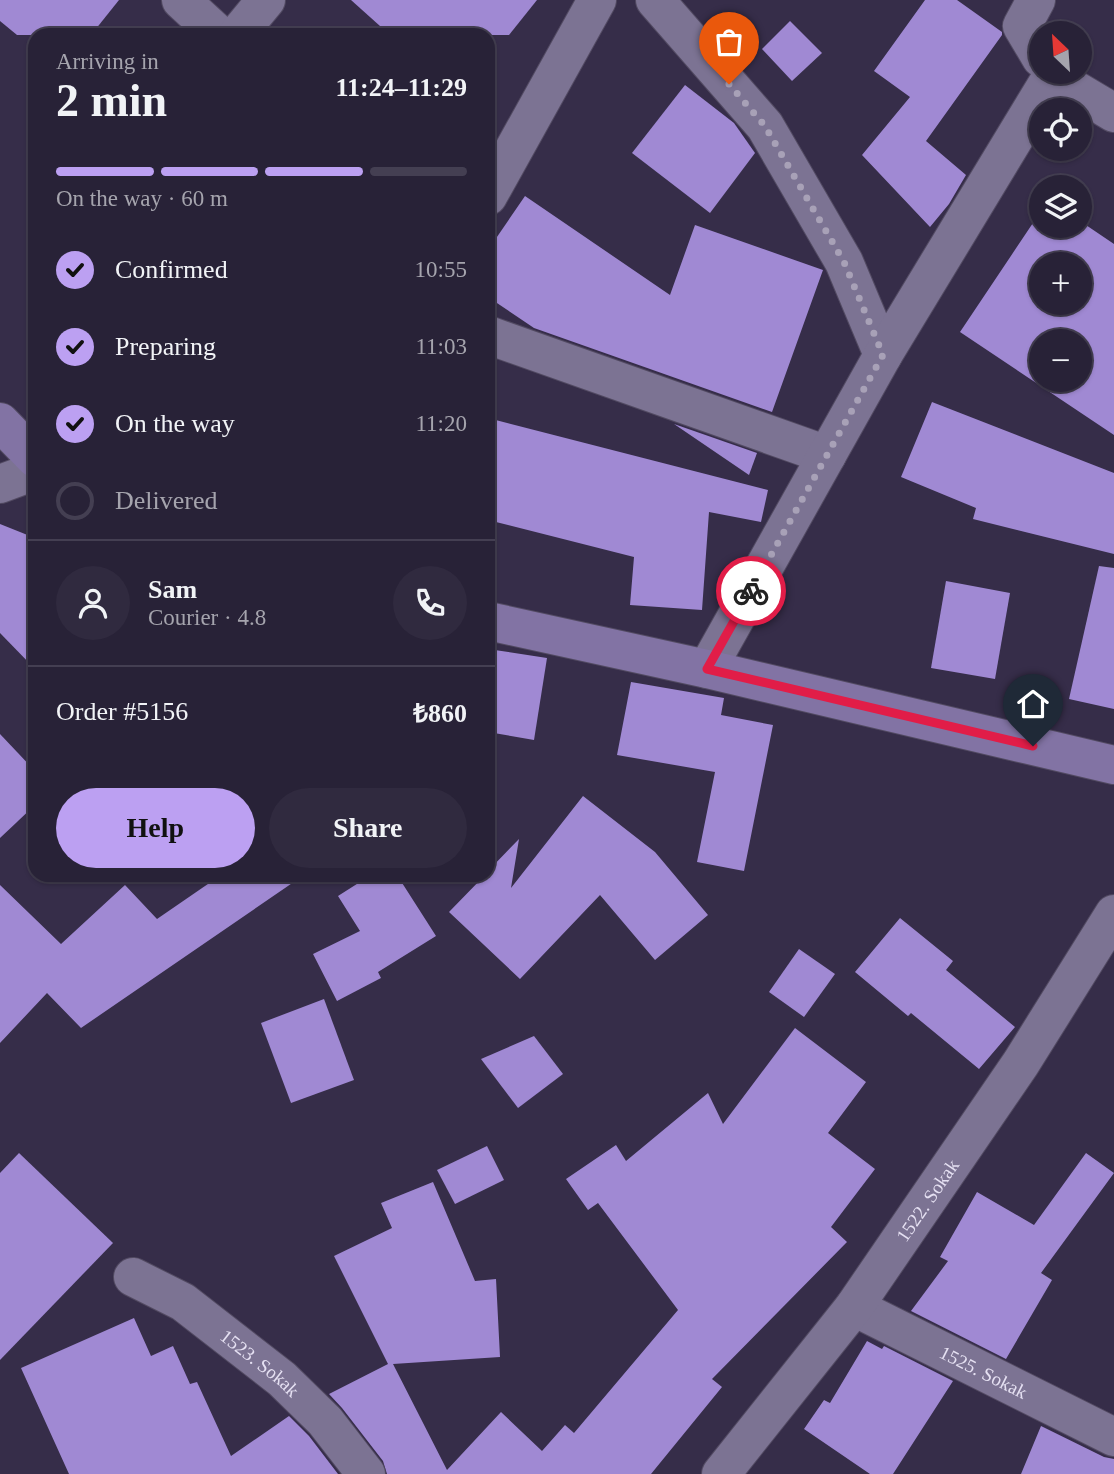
<!DOCTYPE html>
<meta charset="utf-8">
<style>
:root{--surface:#282237;--page:#302a3f;--text:#f1f3f6;--muted:#a5a4ad;--line:#443f52;--accent:#bca0f2}
body{margin:0;font-family:"Times New Roman",serif;background:var(--page);color:var(--text);height:100vh;display:flex;flex-direction:column;font-size:26px;white-space:nowrap}
*{box-sizing:border-box;margin:0}
p{font-size:23px;color:var(--muted)}
.icon{flex:none;width:38px;height:38px;fill:none;stroke:currentColor;stroke-width:2;stroke-linecap:round;stroke-linejoin:round}
.map{position:relative;flex:1;overflow:hidden}
.side{position:absolute;left:28px;top:28px;width:467px;height:854px;display:flex;flex-direction:column;background:var(--surface);border-radius:21px;box-shadow:0 2px 5px #0004,0 0 0 2px var(--line)}
.side>*{flex:none}
.needle{width:46px;rotate:335deg}
.buttons{position:absolute;left:1029px;top:21px;display:grid;gap:14px}
.buttons a{display:grid;place-items:center;width:63px;height:63px;border-radius:50%;background:var(--surface);box-shadow:0 2px 5px #0004,0 0 0 2px var(--line);font-size:35px}
.pin{position:absolute;display:grid;place-items:center;width:60px;height:60px;color:#fff;margin:-72px -30px;border-radius:50% 50% 50% 0;rotate:-45deg;box-shadow:0 0 7px #0007}
.pin .icon{rotate:45deg}
.courier{position:absolute;display:grid;place-items:center;width:70px;height:70px;margin:-35px;border:5px solid #e11d48;border-radius:50%;background:#fff;color:#222;box-shadow:0 2px 9px #0007}
.head em{font-style:normal;font-weight:700}
.head div{display:flex;flex-direction:column-reverse}
.head{display:flex;align-items:center;justify-content:space-between;height:119px;padding:0 28px}
h1{font-size:46px;font-weight:700;line-height:52px}
.bar{display:grid;grid-template-columns:repeat(4,1fr);gap:10px 7px;align-content:center;height:84px;padding:0 28px}
.bar i{height:9px;border-radius:5px;background:var(--line)}
.bar .on{background:var(--accent)}
.bar p{grid-column:span 4}
.line{display:flex;align-items:center;gap:18px;padding:0 28px;border-top:2px solid var(--line)}
.line div{flex:1}
.round{display:grid;place-items:center;flex:none;width:74px;height:74px;border-radius:37px;background:var(--page)}
ol{padding:0 28px;list-style:none}
li{display:flex;align-items:center;gap:21px;height:77px}
li p{margin-inline-start:auto}
li .icon{padding:7px;border-radius:50%;background:var(--accent);color:#111;stroke-width:4}
li:last-child{color:var(--muted)}
li i{width:38px;height:38px;border:4px solid var(--line);border-radius:50%}
.primary-button{display:flex;gap:14px;margin-top:auto;padding:14px 28px}
.primary-button a{flex:1;height:80px;border-radius:42px;background:var(--accent);color:#111;font-size:28px;font-weight:700;line-height:80px;text-align:center}
.primary-button a+a{background:var(--page);color:var(--text)}
.map>svg:first-child{display:block}
.building{fill:#a089d3;fill-rule:evenodd}
.lines{fill:none;stroke-linecap:round;stroke-linejoin:round}
.street-casing{stroke:#524a62;stroke-width:40}
.secondary-casing{stroke:#524a62;stroke-width:40}
.street{stroke:#7c7393;stroke-width:38}
.secondary{stroke:#8273a4;stroke-width:38}
.done{stroke:#a8a1b7;stroke-width:7;stroke-dasharray:0 12.6}
.route{stroke:#e11d48;stroke-width:9}
.labels{text-anchor:middle;dominant-baseline:central;stroke-width:7;stroke-linejoin:round;paint-order:stroke}
.street-label{font-size:19px;fill:#e5e0f2;stroke:#362d49}
</style>
<div class="map">
<svg width="1114" height="1474" viewBox="0 0 1114 1474">
<rect width="100%" height="100%" fill="#362d49"/>
<g class="building">
<path d="M 0,0 L 119,0 L 91,35 L 17,35 L 0,21 Z"/>
<path d="M 351,0 L 537,0 L 509,35 L 390,35 Z"/>
<path d="M 925,0 L 957,0 L 1002,32 L 1002,35 L 926,141 L 966,175 L 949,204 L 930,227 L 862,155 L 910,97 L 874,71 Z"/>
<path d="M 790,21 L 822,53 L 792,81 L 762,49 Z"/>
<path d="M 685,85 L 734,123 L 755,153 L 710,213 L 632,153 Z"/>
<path d="M 525,196 L 670,295 L 695,225 L 823,270 L 772,412 L 534,328 L 488,297 L 488,250 Z"/>
<path d="M 1041,211 L 1041,226 L 1080,226 L 1080,221 L 1114,244 L 1114,435 L 960,332 ZM 1041,264 L 1080,264 L 1080,303 L 1041,303 ZM 1041,341 L 1080,341 L 1080,380 L 1041,380 Z"/>
<path d="M 932,402 L 1114,473 L 1114,554 L 973,519 L 976,508 L 901,477 Z"/>
<path d="M 488,418 L 768,490 L 761,522 L 709,512 L 702,610 L 630,605 L 634,557 L 488,520 Z"/>
<path d="M 674,424 L 757,453 L 749,475 Z"/>
<path d="M 0,524 L 35,538 L 35,669 L 0,633 Z"/>
<path d="M 1099,566 L 1114,568 L 1114,709 L 1069,699 Z"/>
<path d="M 946,581 L 1010,593 L 995,679 L 931,668 Z"/>
<path d="M 488,649 L 547,658 L 534,740 L 488,732 Z"/>
<path d="M 631,682 L 724,698 L 721,715 L 773,725 L 744,871 L 697,862 L 715,772 L 617,755 Z"/>
<path d="M 0,734 L 35,771 L 35,805 L 0,838 Z"/>
<path d="M 583,796 L 655,852 L 708,915 L 655,960 L 600,895 L 520,979 L 449,912 L 485,875 L 488,875 L 488,871 L 519,839 L 511,888 Z"/>
<path d="M 221,875 L 304,875 L 81,1028 L 47,993 L 0,1043 L 0,885 L 61,944 L 125,885 L 157,919 Z"/>
<path d="M 371,875 L 397,875 L 436,936 L 378,972 L 381,978 L 337,1001 L 313,954 L 360,931 L 338,896 Z"/>
<path d="M 900,918 L 953,961 L 946,970 L 1015,1027 L 979,1069 L 911,1013 L 908,1016 L 855,972 Z"/>
<path d="M 799,949 L 835,974 L 804,1017 L 769,992 Z"/>
<path d="M 324,999 L 354,1080 L 291,1103 L 261,1023 Z"/>
<path d="M 795,1028 L 866,1082 L 828,1133 L 875,1169 L 831,1227 L 847,1242 L 712,1379 L 722,1387 L 651,1474 L 387,1474 L 383,1461 L 342,1408 L 329,1394 L 388,1364 L 334,1256 L 392,1228 L 381,1203 L 433,1182 L 475,1281 L 496,1279 L 500,1357 L 393,1364 L 447,1470 L 501,1412 L 542,1451 L 565,1425 L 574,1433 L 678,1310 L 598,1203 L 588,1210 L 566,1179 L 616,1145 L 626,1161 L 708,1093 L 723,1124 Z"/>
<path d="M 534,1036 L 563,1074 L 518,1108 L 481,1059 Z"/>
<path d="M 487,1146 L 504,1180 L 455,1204 L 437,1170 Z"/>
<path d="M 19,1153 L 113,1243 L 0,1360 L 0,1173 Z"/>
<path d="M 1086,1153 L 1114,1173 L 1041,1273 L 1052,1280 L 1006,1359 L 911,1311 L 948,1261 L 940,1257 L 977,1192 L 1034,1225 Z"/>
<path d="M 134,1318 L 151,1356 L 173,1346 L 190,1384 L 197,1382 L 231,1456 L 289,1416 L 309,1436 L 338,1474 L 69,1474 L 21,1368 Z"/>
<path d="M 867,1341 L 882,1349 L 884,1346 L 953,1381 L 893,1474 L 870,1474 L 804,1429 L 824,1400 L 830,1403 Z"/>
<path d="M 1041,1426 L 1104,1457 L 1114,1459 L 1114,1474 L 1021,1474 Z"/>
</g>
<g class="lines">
<defs>
<g id="street">
<path d="M 181,0 L 219,35"/>
<path d="M 655,0 L 765,126 L 844,262 L 883,355"/>
<path d="M 1036,0 L 1022,26 L 1041,58"/>
<path d="M 237,35 L 266,0"/>
<path d="M 1052,76 L 1114,113"/>
<path d="M 488,196 L 597,0"/>
<path d="M 488,335 L 827,455"/>
<path d="M 0,484 L 35,471"/>
<path d="M 707,669 L 883,355 L 1052,76 L 1050,72"/>
<path id="s1" d="M 133,1277 L 183,1302 L 282,1379 L 325,1421 L 366,1474"/>
<path id="s2" d="M 854,1307 L 1114,1437"/>
<path id="s3" d="M 721,1474 L 854,1307 L 1021,1063 L 1114,914"/>
</g>
<g id="secondary">
<path d="M 0,422 L 35,458"/>
<path d="M 488,621 L 707,669 L 1114,765"/>
</g>
</defs>
<use href="#street" class="street-casing"/>
<use href="#secondary" class="secondary-casing"/>
<use href="#street" class="street"/>
<use href="#secondary" class="secondary"/>
</g>
<g class="lines">
<path class="done" d="M 729,84 L 765,126 L 844,262 L 883,355 L 751,591"/>
<path class="route" d="M 751,591 L 707,669 L 1033,746"/>
</g>
<g class="labels">
<g class="street-label">
<text stroke="none"><textPath href="#s3" startOffset="343">1522. Sokak</textPath></text>
<text stroke="none"><textPath href="#s1" startOffset="154">1523. Sokak</textPath></text>
<text stroke="none"><textPath href="#s2" startOffset="145">1525. Sokak</textPath></text>
</g>
</g>
</svg>
<div class="buttons">
<a><svg class="needle" viewBox="-14 -14 28 28"><path d="M0-13l5 13h-10z" fill="#e53935"/><path d="M0 13l5-13h-10z" fill="#a5a4ad"/></svg></a>
<a><svg class="icon" aria-label="locate" viewBox="0 0 24 24"><circle cx="12" cy="12" r="6"/><path d="M12 2v4M12 18v4M2 12h4M18 12h4"/></svg></a>
<a><svg class="icon" aria-label="layers" viewBox="0 0 24 24"><path d="M12 4l9 5-9 5-9-5zM3 14l9 5 9-5"/></svg></a>
<a>+</a>
<a>−</a>
</div>
<div class="pin" style="left:729px;top:84px;background:#ea580c"><svg class="icon" aria-label="bag" viewBox="0 0 24 24"><path d="M5 8h14l-1 12H6zM9 8a3 3 0 0 1 6 0"/></svg></div>
<div class="pin" style="left:1033px;top:746px;background:#1f2937"><svg class="icon" aria-label="home" viewBox="0 0 24 24"><path d="M3 11l9-7 9 7M6 9v11h12V9"/></svg></div>
<div class="courier" style="left:751px;top:591px"><svg class="icon" aria-label="bike" viewBox="0 0 24 24"><circle cx="6" cy="16" r="4"/><circle cx="18" cy="16" r="4"/><path d="M6 16l4-8h5l3 8M10 8l3 8H6M13 5h3"/></svg></div>
<section class="side">
<div class="head"><div><h1>2 min</h1><p>Arriving in</p></div><em>11:24–11:29</em></div>
<div class="bar"><i class="on"></i><i class="on"></i><i class="on"></i><i></i><p>On the way · 60 m</p></div>
<ol>
<li><svg class="icon" aria-label="check" viewBox="0 0 24 24"><path d="M5 12l5 5 9-10"/></svg>Confirmed<p>10:55</p></li>
<li><svg class="icon" aria-label="check" viewBox="0 0 24 24"><path d="M5 12l5 5 9-10"/></svg>Preparing<p>11:03</p></li>
<li><svg class="icon" aria-label="check" viewBox="0 0 24 24"><path d="M5 12l5 5 9-10"/></svg>On the way<p>11:20</p></li>
<li><i></i>Delivered</li>
</ol>
<div class="line" style="height:126px"><a class="round"><svg class="icon" aria-label="person" viewBox="0 0 24 24"><circle cx="12" cy="8" r="4"/><path d="M4 21q1-7 8-7t8 7"/></svg></a><div><b>Sam</b><p>Courier · 4.8</p></div><a class="round"><svg class="icon" aria-label="phone" viewBox="0 0 24 24"><path d="M5 4h4l2 5-3 2q2 4 5 5l2-3 5 2v4C11 20 4 13 5 4z"/></svg></a></div>
<div class="line" style="height:91px"><div>Order #5156</div><b>₺860</b></div>
<div class="primary-button"><a>Help</a><a>Share</a></div>
</section>
</div>
